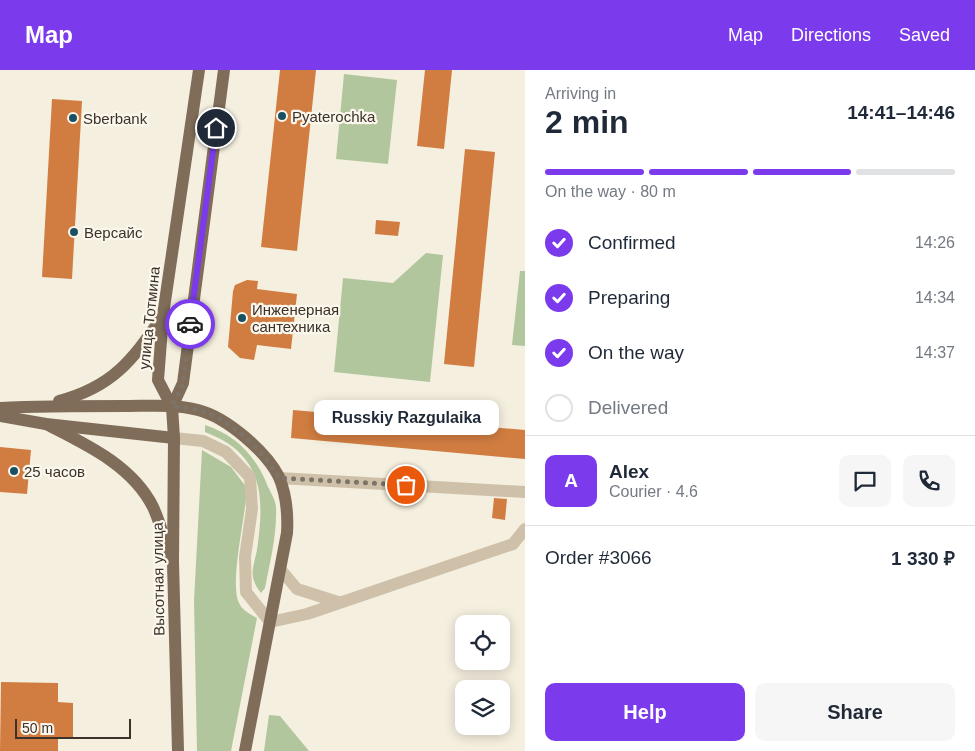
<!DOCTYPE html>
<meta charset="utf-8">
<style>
:root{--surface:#fff;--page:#f6f6f7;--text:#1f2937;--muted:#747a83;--line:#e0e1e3;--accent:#7c3aed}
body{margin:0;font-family:Arial,sans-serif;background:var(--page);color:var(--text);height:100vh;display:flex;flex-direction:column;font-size:19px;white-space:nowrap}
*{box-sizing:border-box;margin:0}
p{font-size:16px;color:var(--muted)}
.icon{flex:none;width:28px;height:28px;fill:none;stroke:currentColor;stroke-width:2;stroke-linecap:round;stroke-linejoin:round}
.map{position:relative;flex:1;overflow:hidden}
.panel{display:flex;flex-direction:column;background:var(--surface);width:450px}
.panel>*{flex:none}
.tools{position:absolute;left:455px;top:545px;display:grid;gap:10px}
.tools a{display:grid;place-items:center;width:55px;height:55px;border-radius:10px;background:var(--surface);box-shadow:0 2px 12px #0003;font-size:25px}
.scale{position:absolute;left:15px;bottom:12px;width:116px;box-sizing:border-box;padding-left:5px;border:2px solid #3c322a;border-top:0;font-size:14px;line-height:18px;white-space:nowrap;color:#3c322a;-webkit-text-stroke:4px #fcf7ec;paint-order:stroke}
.pin{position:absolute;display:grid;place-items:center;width:42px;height:42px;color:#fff;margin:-21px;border:2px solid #fff;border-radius:50%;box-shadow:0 1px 5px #0007}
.courier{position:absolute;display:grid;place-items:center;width:50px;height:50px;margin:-25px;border:4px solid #7c3aed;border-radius:50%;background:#fff;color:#222;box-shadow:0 1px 6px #0007}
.bubble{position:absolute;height:35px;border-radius:10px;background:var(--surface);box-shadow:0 2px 12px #0003;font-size:16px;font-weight:800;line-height:35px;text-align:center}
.headline em{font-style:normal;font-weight:800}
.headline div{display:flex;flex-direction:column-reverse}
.headline{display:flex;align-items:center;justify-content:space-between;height:85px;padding:0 20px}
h1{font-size:32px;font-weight:800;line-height:38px}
.bar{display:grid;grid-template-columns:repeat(4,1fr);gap:8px 5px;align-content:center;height:60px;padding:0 20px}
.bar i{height:6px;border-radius:4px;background:var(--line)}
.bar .on{background:var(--accent)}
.bar p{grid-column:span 4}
.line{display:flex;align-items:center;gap:12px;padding:0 20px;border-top:1px solid var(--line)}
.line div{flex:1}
.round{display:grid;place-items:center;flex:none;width:52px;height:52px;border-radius:10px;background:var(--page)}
ol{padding:0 20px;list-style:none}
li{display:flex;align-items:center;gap:15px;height:55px}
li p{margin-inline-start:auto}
li .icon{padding:5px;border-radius:50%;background:var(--accent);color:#fff;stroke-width:4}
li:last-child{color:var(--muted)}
li i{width:28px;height:28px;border:2px solid var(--line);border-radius:50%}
.action{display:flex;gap:10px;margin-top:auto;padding:10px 20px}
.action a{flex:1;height:58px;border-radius:10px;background:var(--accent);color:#fff;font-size:20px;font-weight:800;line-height:58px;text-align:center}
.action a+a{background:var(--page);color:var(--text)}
header{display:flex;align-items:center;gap:30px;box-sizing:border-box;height:70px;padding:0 25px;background:var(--accent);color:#fff}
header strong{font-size:24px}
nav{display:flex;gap:28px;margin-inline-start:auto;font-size:18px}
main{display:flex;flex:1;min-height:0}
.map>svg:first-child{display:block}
.green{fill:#b1c69d}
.building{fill:#d17d41}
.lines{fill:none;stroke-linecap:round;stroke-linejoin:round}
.minor{stroke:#cfc1a9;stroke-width:12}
.major{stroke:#7f6c59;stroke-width:12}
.done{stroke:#7d7469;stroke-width:5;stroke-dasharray:0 9}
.route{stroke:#7c3aed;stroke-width:6}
.poi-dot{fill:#1a5162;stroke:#fcf7ec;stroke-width:2}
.labels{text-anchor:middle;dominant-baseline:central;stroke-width:4.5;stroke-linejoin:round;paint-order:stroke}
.poi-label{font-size:15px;fill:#3c322a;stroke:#fcf7ec;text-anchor:start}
.street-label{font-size:15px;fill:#3c322a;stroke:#fcf7ec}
</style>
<header>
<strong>Map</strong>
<nav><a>Map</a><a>Directions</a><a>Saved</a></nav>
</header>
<main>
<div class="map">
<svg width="525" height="681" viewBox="0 0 525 681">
<rect width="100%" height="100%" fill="#f5efdf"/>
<g class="green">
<path d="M 344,4 L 397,10 L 388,94 L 336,89 Z"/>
<path d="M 426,183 L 443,185 L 430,312 L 334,302 L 343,208 L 393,213 Z"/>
<path d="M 520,201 L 525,201 L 525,276 L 512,275 Z"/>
<path d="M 205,355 C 236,365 257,387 268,417 C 271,423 276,431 276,438 C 277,465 270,492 265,518 L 261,523 C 248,506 253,499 257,480 C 265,425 263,384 205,362 Z"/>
<path d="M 202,380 L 231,397 L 247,418 C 246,445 229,512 239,533 C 242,540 251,545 257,548 L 231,681 L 197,681 L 194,531 Z"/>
<path d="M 269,645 L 280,646 L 309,681 L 264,681 Z"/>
</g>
<g class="building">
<path d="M 280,0 L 316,0 L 297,181 L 261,177 Z"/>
<path d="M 425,0 L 452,0 L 444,79 L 417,76 Z"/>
<path d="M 52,29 L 82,31 L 72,209 L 42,207 Z"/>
<path d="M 465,79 L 495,82 L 474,297 L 444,294 Z"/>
<path d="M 376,150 L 400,152 L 398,166 L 375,164 Z"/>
<path d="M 247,210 L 258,211 L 257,219 L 297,224 L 291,279 L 257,275 L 254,290 L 240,288 L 228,277 L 233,221 L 235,215 Z"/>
<path d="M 293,340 L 525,360 L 525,389 L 291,368 Z"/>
<path d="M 0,377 L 31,380 L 27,424 L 0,422 Z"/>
<path d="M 494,428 L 507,429 L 505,450 L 492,448 Z"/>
<path d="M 1,612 L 58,613 L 58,632 L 73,633 L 73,668 L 58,668 L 58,681 L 0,681 Z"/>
</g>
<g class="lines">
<g class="minor">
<path d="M 174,368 L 203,371 L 226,382 L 250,407 L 252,439 L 245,487 L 246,522 L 270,552 L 307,544 L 513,474 L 525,459"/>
<path d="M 279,408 L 525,422"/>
<path d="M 281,500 L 297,519 L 338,532"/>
</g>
<g class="major">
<path d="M 59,331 C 112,317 132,291 162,247"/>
<path d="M 172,337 L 183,313 L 224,0"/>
<path d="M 0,338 C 42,336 84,336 126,336 C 150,336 175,334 198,340 C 226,347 266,381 279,407 C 286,424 288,446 287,463 L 245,681"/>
<path d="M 0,346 L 46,354 L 174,368"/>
<path d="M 46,354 C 85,374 132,395 153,437 C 160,452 164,469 170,484"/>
<path d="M 178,681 L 173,492 L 174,368 L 172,337 L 158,310 L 163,245 L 199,0"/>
</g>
</g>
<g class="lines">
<path class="done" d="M 190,254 L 183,314 L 172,336 C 181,338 191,338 199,340 C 232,350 262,380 279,408 L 406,415"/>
<path class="route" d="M 190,254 L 216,58"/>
</g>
<g class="poi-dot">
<circle cx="282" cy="46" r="5"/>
<circle cx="73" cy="48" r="5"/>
<circle cx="74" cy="162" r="5"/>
<circle cx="242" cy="248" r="5"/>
<circle cx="14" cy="401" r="5"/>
</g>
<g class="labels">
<g class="poi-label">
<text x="292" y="46">Pyaterochka</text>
<text x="83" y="48">Sberbank</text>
<text x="84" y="162">Версайс</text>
<text x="252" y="239">Инженерная<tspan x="252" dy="17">сантехника</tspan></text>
<text x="24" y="401">25 часов</text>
</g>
<g class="street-label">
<text transform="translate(149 248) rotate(-84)">улица Тотмина</text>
<text transform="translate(158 509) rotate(-91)">Высотная улица</text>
</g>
</g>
</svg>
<div class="tools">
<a><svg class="icon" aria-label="locate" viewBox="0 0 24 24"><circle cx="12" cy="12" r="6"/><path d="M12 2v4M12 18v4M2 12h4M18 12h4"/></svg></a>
<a><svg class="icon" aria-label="layers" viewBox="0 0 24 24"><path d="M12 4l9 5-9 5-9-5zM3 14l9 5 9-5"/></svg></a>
</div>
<div class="scale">50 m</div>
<div class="pin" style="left:406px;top:415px;background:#ea580c"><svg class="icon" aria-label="bag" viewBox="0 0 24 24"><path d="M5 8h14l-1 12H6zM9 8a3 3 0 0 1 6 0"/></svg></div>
<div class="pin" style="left:216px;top:58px;background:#1f2937"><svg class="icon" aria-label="home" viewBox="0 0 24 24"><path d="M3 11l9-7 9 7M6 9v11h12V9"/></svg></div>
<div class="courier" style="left:190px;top:254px"><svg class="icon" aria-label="car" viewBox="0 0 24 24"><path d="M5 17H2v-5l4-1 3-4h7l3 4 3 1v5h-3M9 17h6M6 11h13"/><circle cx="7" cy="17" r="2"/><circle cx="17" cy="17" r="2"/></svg></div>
<div class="bubble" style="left:314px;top:330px;width:185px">Russkiy Razgulaika</div>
</div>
<section class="panel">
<div class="headline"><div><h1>2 min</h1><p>Arriving in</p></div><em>14:41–14:46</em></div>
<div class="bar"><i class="on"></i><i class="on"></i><i class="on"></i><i></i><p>On the way · 80 m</p></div>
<ol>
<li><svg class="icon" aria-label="check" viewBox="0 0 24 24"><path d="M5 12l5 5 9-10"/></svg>Confirmed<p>14:26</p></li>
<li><svg class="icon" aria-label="check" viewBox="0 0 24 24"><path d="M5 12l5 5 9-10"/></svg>Preparing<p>14:34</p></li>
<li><svg class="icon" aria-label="check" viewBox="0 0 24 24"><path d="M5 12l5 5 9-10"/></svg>On the way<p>14:37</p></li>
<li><i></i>Delivered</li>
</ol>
<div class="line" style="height:90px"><b class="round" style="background:var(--accent);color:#fff">A</b><div><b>Alex</b><p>Courier · 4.6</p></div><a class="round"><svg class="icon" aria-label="chat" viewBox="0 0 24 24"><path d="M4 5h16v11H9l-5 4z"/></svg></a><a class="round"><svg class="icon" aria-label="phone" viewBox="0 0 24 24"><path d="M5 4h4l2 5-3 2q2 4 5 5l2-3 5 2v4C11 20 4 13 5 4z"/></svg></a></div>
<div class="line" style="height:65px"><div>Order #3066</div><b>1 330 ₽</b></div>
<div class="action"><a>Help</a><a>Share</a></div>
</section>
</main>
